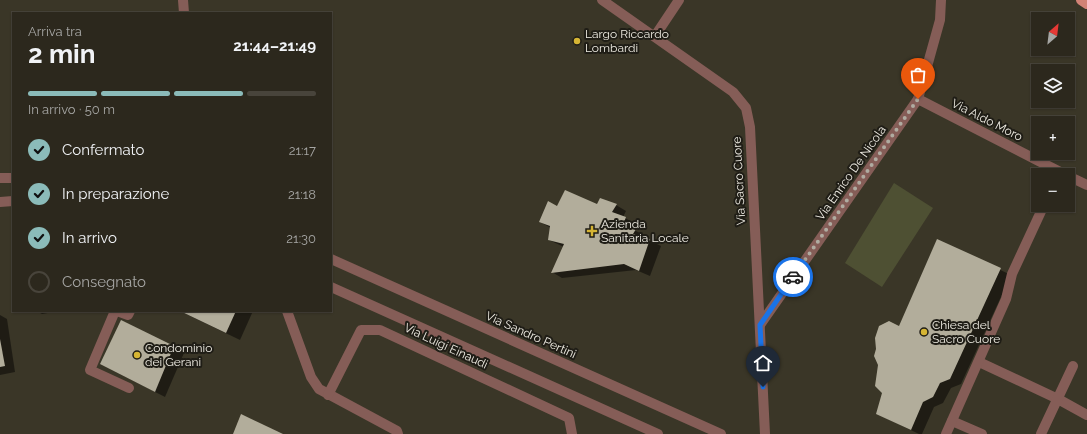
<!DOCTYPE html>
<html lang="it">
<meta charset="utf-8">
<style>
:root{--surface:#2c281d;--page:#343026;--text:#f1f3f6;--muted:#a6a6a4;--line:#48443b;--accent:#8bbbb9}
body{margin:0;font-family:Raleway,sans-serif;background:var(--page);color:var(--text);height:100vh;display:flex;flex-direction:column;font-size:15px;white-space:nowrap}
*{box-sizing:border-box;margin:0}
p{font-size:13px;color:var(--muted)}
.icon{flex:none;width:22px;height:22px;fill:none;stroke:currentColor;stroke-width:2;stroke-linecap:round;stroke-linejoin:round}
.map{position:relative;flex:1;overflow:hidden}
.drawer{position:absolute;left:12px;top:12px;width:320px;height:300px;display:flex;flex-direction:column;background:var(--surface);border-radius:0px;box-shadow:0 1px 3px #0004,0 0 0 1px var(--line)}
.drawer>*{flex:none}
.needle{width:26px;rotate:28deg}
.controls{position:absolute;left:1031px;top:12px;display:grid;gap:8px}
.controls a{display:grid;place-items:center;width:44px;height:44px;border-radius:0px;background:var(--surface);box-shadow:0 1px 3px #0004,0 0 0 1px var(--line);font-size:20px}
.pin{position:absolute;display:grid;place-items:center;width:34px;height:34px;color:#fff;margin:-41px -17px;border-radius:50% 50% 50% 0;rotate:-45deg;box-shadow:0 0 4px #0007}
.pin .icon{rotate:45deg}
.courier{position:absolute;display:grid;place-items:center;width:40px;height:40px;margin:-20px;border:3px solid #1a73e8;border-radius:50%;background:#fff;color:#222;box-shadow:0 1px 5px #0007}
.headline em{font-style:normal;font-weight:700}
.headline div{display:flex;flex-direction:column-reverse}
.headline{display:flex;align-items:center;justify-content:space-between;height:68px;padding:0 16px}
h1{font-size:26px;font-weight:700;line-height:30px}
.bar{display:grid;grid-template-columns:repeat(4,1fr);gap:6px 4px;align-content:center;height:48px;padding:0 16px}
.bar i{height:5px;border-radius:3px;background:var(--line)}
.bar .selected{background:var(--accent)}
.bar p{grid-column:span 4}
ol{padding:0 16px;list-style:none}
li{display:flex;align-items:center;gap:12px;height:44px}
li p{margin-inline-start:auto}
li .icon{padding:4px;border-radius:50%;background:var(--accent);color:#111;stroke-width:4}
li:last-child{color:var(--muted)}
li i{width:22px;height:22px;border:2px solid var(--line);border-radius:50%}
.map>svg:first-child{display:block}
.park{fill:#4e5033}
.shadow{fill:#0007}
.building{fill:#b2ad9b}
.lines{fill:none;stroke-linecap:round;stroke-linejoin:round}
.minor{stroke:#855d57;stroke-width:10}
.major{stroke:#d28276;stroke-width:10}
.done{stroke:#b0aca1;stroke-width:4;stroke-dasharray:0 7.2}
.route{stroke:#1a73e8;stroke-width:5}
.poi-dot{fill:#d6b534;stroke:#1f1d16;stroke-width:1.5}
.labels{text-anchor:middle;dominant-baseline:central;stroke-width:4;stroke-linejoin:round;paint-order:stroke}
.poi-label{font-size:12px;fill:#efece3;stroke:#1f1d16;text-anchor:start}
.street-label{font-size:12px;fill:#efece3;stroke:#1f1d16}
</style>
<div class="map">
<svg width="1087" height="434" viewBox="0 0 1087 434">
<rect width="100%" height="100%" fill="#3a3627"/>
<path class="park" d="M 894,183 L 933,208 L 882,287 L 845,263 Z"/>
<g class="shadow">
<path d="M 616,205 L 626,211 L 623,217 L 636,224 L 634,230 L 646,236 L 645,238 L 661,246 L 650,276 L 636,270 L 562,278 L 552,272 L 564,247 L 549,240 L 551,228 L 540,222 L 558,207 Z"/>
<path d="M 937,240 L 1011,275 L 961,384 L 951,388 L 943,403 L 934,407 L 922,434 L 919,434 L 888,419 L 899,327 Z"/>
<path d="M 37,311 L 59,311 L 42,314 Z"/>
<path d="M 180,311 L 253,311 L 240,340 Z"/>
<path d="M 0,315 L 7,319 L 15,372 L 0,375 Z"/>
<path d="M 174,347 L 184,353 L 165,397 L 112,370 Z"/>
</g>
<g class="building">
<path d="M 565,190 L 597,204 L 600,198 L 617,204 L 612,212 L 626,217 L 623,225 L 636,229 L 633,234 L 650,239 L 639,271 L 624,264 L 551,273 L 564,244 L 548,240 L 550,226 L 539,222 L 548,201 L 557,206 Z"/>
<path d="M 937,239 L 1001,268 L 950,379 L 940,383 L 933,397 L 923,402 L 911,430 L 876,414 L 882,393 L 875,386 L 878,365 L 874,356 L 876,349 L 875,338 L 879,326 L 889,321 L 899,326 Z"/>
<path d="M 180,311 L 236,311 L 226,333 Z"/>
<path d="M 121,320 L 174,346 L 155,392 L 100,364 Z"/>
<path d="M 0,339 L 5,366 L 0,367 Z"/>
<path d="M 241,414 L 283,434 L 233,434 Z"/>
</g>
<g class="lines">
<g class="minor">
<path d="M 183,0 L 184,13"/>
<path d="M 602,0 L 733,92 L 746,108 L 750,127 L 765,434"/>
<path d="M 655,36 L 679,0"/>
<path d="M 918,99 L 1066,175"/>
<path d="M 1068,176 L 1087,185"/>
<path d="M 0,178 L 13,178"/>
<path d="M 0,202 L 13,201"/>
<path d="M 331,259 L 721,434"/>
<path d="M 331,287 L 658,434"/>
<path d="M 115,311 L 90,370 L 129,388"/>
<path d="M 117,311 L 128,315 L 130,311"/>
<path d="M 287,311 L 311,377 L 319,389 L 397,431 L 398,434"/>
<path d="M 760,325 L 918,99 L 940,20 L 941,0"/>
<path d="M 979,362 L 1058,399 L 1087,415"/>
<path d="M 328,395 L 361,330 L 380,330 L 569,418 L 572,434"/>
<path d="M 952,421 L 982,434"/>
<path d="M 946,434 L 1006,299 L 1012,274 L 1044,205"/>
<path d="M 1041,434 L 1073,366"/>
</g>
<path class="major" d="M 1081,0 L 1087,4"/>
</g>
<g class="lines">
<path class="done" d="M 793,277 L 918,99"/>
<path class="route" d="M 763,387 L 760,325 L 793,277"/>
</g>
<g class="poi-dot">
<circle cx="577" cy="41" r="4"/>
<path d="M590 225h4v4h4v4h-4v4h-4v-4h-4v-4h4z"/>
<circle cx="924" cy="332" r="4"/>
<circle cx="137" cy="355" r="4"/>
</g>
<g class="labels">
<g class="poi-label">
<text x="585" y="34">Largo Riccardo<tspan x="585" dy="14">Lombardi</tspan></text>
<text x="601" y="224">Azienda<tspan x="601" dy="14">Sanitaria Locale</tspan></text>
<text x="932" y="325">Chiesa del<tspan x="932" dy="14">Sacro Cuore</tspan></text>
<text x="145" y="348">Condominio<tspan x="145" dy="14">dei Gerani</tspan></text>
</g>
<g class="street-label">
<text transform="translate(987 120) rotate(27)">Via Aldo Moro</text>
<text transform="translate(851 173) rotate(-55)">Via Enrico De Nicola</text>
<text transform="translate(739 181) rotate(-93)">Via Sacro Cuore</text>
<text transform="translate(531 335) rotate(24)">Via Sandro Pertini</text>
<text transform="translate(446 346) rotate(25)">Via Luigi Einaudi</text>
</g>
</g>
</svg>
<div class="controls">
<a><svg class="needle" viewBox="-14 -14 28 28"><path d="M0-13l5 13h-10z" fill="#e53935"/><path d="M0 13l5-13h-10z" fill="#a6a6a4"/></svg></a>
<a><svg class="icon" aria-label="layers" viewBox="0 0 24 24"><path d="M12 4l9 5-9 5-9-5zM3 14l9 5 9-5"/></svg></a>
<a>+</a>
<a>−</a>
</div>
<div class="pin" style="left:918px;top:99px;background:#ea580c"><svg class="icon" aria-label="bag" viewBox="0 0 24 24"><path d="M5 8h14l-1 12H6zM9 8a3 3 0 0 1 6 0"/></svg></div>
<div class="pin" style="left:763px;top:387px;background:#1f2937"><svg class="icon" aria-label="home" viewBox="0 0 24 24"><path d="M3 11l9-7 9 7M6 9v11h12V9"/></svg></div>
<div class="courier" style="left:793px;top:277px"><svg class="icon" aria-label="car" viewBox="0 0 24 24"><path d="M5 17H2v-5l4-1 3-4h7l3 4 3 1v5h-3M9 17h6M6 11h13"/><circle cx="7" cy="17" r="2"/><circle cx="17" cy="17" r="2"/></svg></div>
<section class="drawer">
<div class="headline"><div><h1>2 min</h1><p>Arriva tra</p></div><em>21:44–21:49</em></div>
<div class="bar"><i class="selected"></i><i class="selected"></i><i class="selected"></i><i></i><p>In arrivo · 50 m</p></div>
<ol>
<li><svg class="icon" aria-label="check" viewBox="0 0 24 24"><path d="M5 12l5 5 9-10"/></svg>Confermato<p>21:17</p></li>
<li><svg class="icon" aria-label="check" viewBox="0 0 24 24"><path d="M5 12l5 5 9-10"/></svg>In preparazione<p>21:18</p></li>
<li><svg class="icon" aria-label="check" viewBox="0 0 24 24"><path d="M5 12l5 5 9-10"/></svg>In arrivo<p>21:30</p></li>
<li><i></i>Consegnato</li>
</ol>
</section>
</div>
